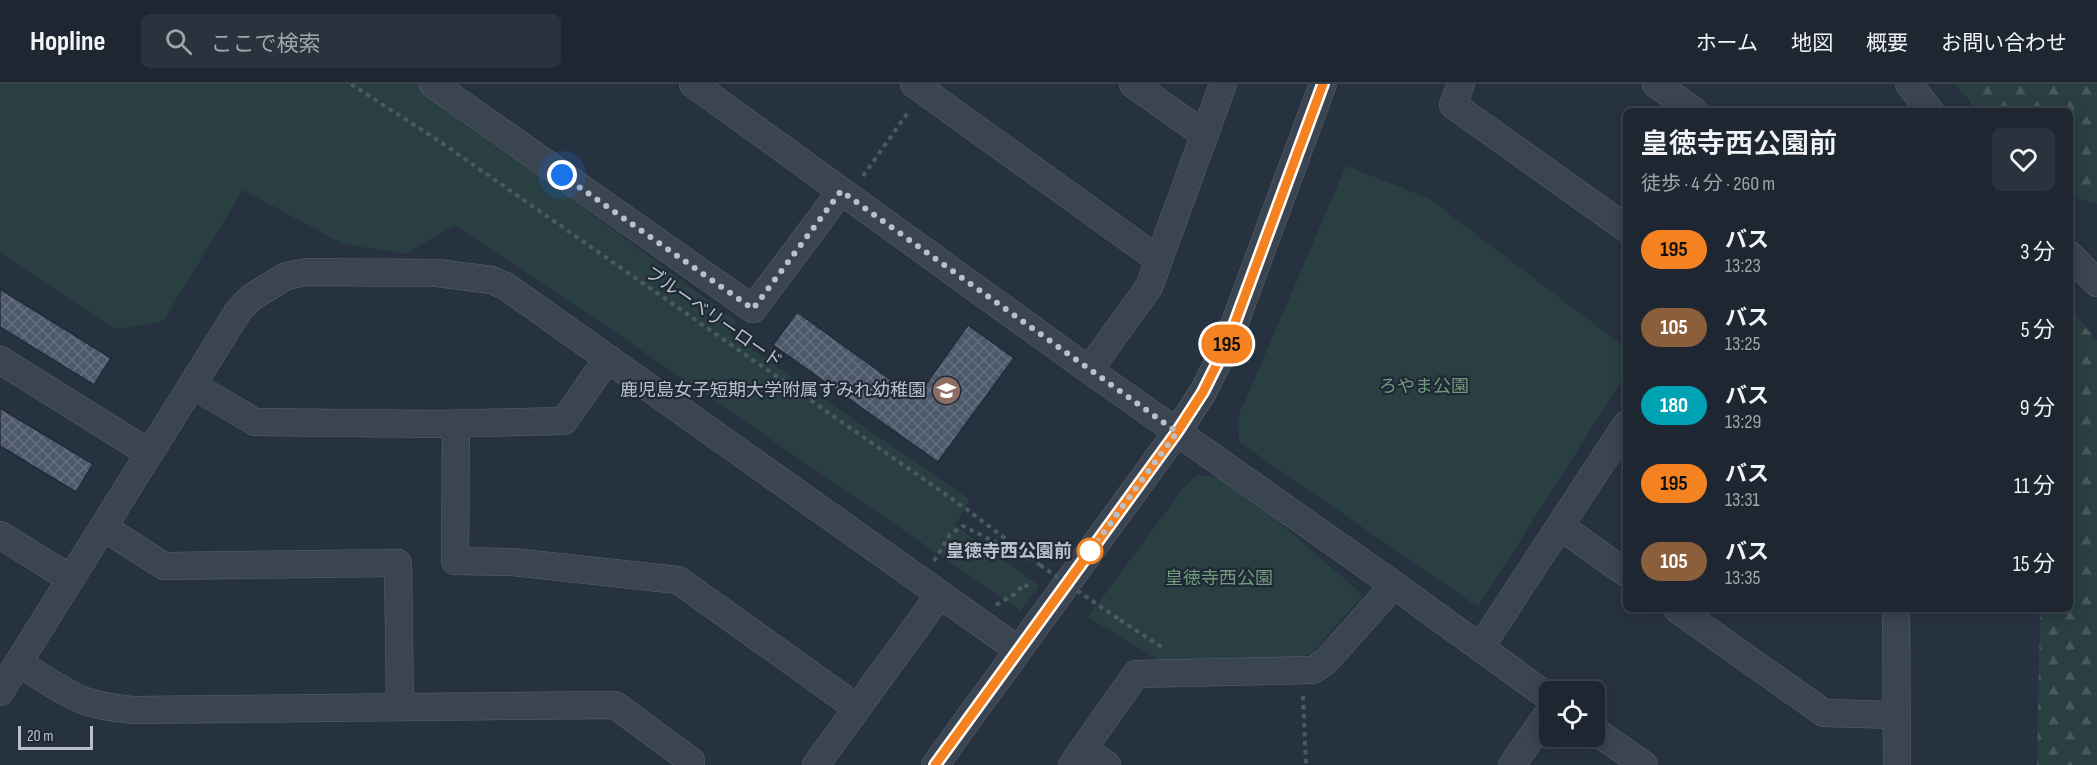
<!DOCTYPE html>
<html lang="ja">
<head>
<meta charset="utf-8">
<style>
	body { margin:0; font-family:"Sofia Sans Condensed","Noto Sans JP",sans-serif; background:#2a323d; color:#f1f3f6; height:100vh; display:flex; flex-direction:column; font-size:22px; white-space:nowrap }
	* { box-sizing:border-box; margin:0 }
	p { font-size:20px; color:#a0a5ab }
	.icon { flex:none; width:33px; height:33px; fill:none; stroke:currentColor; stroke-width:2; stroke-linecap:round; stroke-linejoin:round }
	.map { position:relative; flex:1; overflow:hidden }
	.details { position:absolute; left:1623px; top:24px; width:450px; height:504px; display:flex; flex-direction:column; background:#1d2631; border-radius:9px; box-shadow:0 3px 15px #0003,0 0 0 2px #3b434d }
	.details>* { flex:none }
	.badge { padding:0 12px; border-radius:20px; font-size:21px; line-height:39px }
	.tools { position:absolute; left:1539px; top:597px; display:grid; gap:12px }
	.tools a { display:grid; place-items:center; width:66px; height:66px; border-radius:9px; background:#1d2631; box-shadow:0 3px 15px #0003,0 0 0 2px #3b434d; font-size:30px }
	.scale { position:absolute; left:18px; bottom:15px; width:75px; box-sizing:border-box; padding-left:6px; border:3px solid #b8c0cb; border-top:0; font-size:16px; line-height:21px; white-space:nowrap; color:#b8c0cb; -webkit-text-stroke:4px #202936; paint-order:stroke }
	.you { position:absolute; width:30px; height:30px; margin:-15px; border:4px solid #fff; border-radius:50%; background:#1a73e8; box-shadow:0 0 0 9px #1a73e833 }
	.map>.badge { position:absolute; translate:-50% -50%; box-shadow:0 0 0 3px #fff }
	.round { display:grid; place-items:center; flex:none; width:63px; height:63px; border-radius:9px; background:#2a323d }
	.headline { display:flex; align-items:center; justify-content:space-between; height:102px; padding:0 18px }
	h1 { font-size:28px; font-weight:600; line-height:45px }
	ul { padding:0; list-style:none }
	li { display:flex; align-items:center; gap:18px; height:78px; padding:0 18px }
	li div { flex:1 }
	li b { display:block; font-size:22px }
	li em { font-style:normal }
	li .badge { min-width:66px; font-weight:700; text-align:center }
	header { display:flex; align-items:center; gap:36px; box-sizing:border-box; height:84px; padding:0 30px; background:#1d2631; border-bottom:2px solid #3b434d }
	header strong { font-size:28px }
	nav { display:flex; gap:33px; margin-inline-start:auto; font-size:21px }
	.search { width:420px; height:54px; background:#2a323d; display:flex; align-items:center; gap:15px; box-sizing:border-box; padding:0 21px; border-radius:9px; color:#a0a5ab; font-size:22px }
	.map>svg:first-child { display:block }
</style>
</head>
<body>
<header>
<strong>Hopline</strong>
<div class="search"><svg class="icon" aria-label="search" viewBox="0 0 24 24"><circle cx="10" cy="10" r="6"/><path d="M15 15l6 6"/></svg>ここで検索</div>
<nav><a>ホーム</a><a>地図</a><a>概要</a><a>お問い合わせ</a></nav>
</header>
<div class="map">
<svg width="2097" height="681" viewBox="0 0 2097 681">
	<defs>
		<pattern id="forest-firs" width="22" height="20" patternUnits="userSpaceOnUse" patternTransform="scale(1.5)"><rect width="22" height="20" fill="#293f42"/><path d="M5 1l3.5 6h-7zM16 11l3.5 6h-7z" fill="#46595c"/></pattern>
		<pattern id="building-cross-hatch" width="8" height="8" patternUnits="userSpaceOnUse" patternTransform="scale(1.5)"><rect width="8" height="8" fill="#4d596a"/><path d="M0 0l8 8M0 8l8-8" fill="none" stroke="#656f7e"/></pattern>
	</defs>
	<rect width="100%" height="100%" fill="#273241"/>
	<!-- forest -->
	<g fill="url(#forest-firs)">
		<path d="M 1955,0 L 2097,0 L 2097,120 L 2070,112 L 2070,27 L 1979,27 Z"/>
		<path d="M 2070,224 L 2097,257 L 2097,681 L 2037,681 L 2040,525 L 2070,525 Z"/>
	</g>
	<!-- green -->
	<g fill="#293f42">
		<path d="M 0,0 L 417,0 L 736,237 L 730,250 L 970,416 L 955,441 L 1039,502 L 1021,527 L 616,249 L 455,141 L 406,170 L 343,160 L 243,106 L 163,237 L 116,245 L 0,169 Z"/>
		<path d="M 1346,82 L 1428,114 L 1626,264 L 1626,290 L 1478,523 L 1239,358 L 1238,333 Z"/>
		<path d="M 1197,391 L 1228,394 L 1363,511 L 1314,567 L 1303,574 L 1160,577 L 1088,533 L 1181,407 Z"/>
	</g>
	<!-- building -->
	<g fill="url(#building-cross-hatch)" stroke="#222b38" stroke-width="1.5">
		<path d="M 0,205 L 111,274 L 94,301 L 0,243 Z"/>
		<path d="M 797,228 L 916,314 L 968,241 L 1014,274 L 938,378 L 773,261 Z"/>
		<path d="M 0,324 L 93,380 L 76,408 L 0,362 Z"/>
	</g>
	<g fill="none" stroke-linecap="round" stroke-linejoin="round">
		<defs>
			<g id="minor">
				<path d="M 433,0 L 753,225 L 841,107"/>
				<path d="M 693,0 L 1089,286 L 1394,501 L 1550,614"/>
				<path d="M 914,0 L 1159,176"/>
				<path d="M 1133,0 L 1205,51"/>
				<path d="M 1461,0 L 1453,21 L 1626,144"/>
				<path d="M 1656,0 L 1694,27"/>
				<path d="M 1909,0 L 1930,27"/>
				<path d="M 2070,171 L 2097,199"/>
				<path d="M 0,276 L 149,369"/>
				<path d="M 1089,286 L 1149,203 L 1223,0"/>
				<path d="M 192,301 L 255,338 L 437,340 L 564,337 L 608,274"/>
				<path d="M 456,340 L 455,477 L 513,478 L 678,496 L 857,624"/>
				<path d="M 1560,442 L 1626,489"/>
				<path d="M 103,443 L 164,482 L 398,479 L 400,623"/>
				<path d="M 0,451 L 71,495"/>
				<path d="M 1677,525 L 1824,629 L 1896,631"/>
				<path d="M 1896,525 L 1897,681"/>
				<path d="M 1480,564 L 1626,341"/>
				<path d="M 19,579 C 41,592 63,609 88,618 C 103,623 118,624 133,626 L 615,621 L 691,677 L 691,681"/>
				<path d="M 0,608 L 239,226 L 252,213 L 286,192 L 307,188 L 437,189 L 492,196 L 507,203 L 1017,565"/>
				<path d="M 1594,646 L 1644,681"/>
				<path d="M 1084,665 L 1107,681"/>
				<path d="M 816,681 L 940,510"/>
				<path d="M 935,681 L 1177,348 L 1203,308 L 1227,260 L 1323,0"/>
				<path d="M 1072,681 L 1136,590 L 1313,586 L 1326,577 L 1394,501"/>
				<path d="M 1512,681 L 1550,627"/>
			</g>
		</defs>
		<!-- minor casing -->
		<use href="#minor" stroke="#59626e" stroke-width="28"/>
		<!-- path -->
		<g stroke="#475c5f" stroke-width="4" stroke-dasharray="4.5 4.5" stroke-linecap="butt">
			<path d="M 351,0 L 442,59 L 965,424 L 1040,481"/>
			<path d="M 863,92 L 909,27"/>
			<path d="M 934,477 L 950,450 L 963,442 L 1029,475"/>
			<path d="M 996,521 L 1015,510 L 1024,500 L 1031,505"/>
			<path d="M 1120,536 L 1162,563"/>
			<path d="M 1303,612 L 1306,681"/>
		</g>
		<!-- minor -->
		<use href="#minor" stroke="#3b4451" stroke-width="27"/>
		<!-- path-bridge -->
		<path stroke="#475c5f" stroke-width="4" stroke-dasharray="4.5 4.5" stroke-linecap="butt" d="M 1040,481 L 1120,536"/>
	</g>
	<g fill="none" stroke-linecap="round" stroke-linejoin="round">
		<defs>
			<path id="line" d="M 935,681 L 1177,348 L 1203,308 L 1227,260 L 1323,0"/>
		</defs>
		<!-- line casing -->
		<use href="#line" stroke="#fff" stroke-width="14"/>
		<!-- line -->
		<use href="#line" stroke="#f58220" stroke-width="9"/>
		<!-- walk -->
		<path stroke="#b8c0cb" stroke-width="6" stroke-dasharray="0 10.8" d="M 562,91 L 753,225 L 841,107 L 848,112 L 1177,348 L 1085,474 L 1090,467"/>
	</g>
	<!-- icons -->
	<defs>
		<symbol id="school-disc" viewBox="-11 -11 22 22"><circle r="9.5" fill="#8d6e63" stroke="#202936"/><path d="M0-5L7-2L0 1L-7-2ZM-4 1L0 2.5L4 1V4Q0 6-4 4Z" fill="#fff"/></symbol>
	</defs>
	<g fill-rule="evenodd">
		<use href="#school-disc" x="930" y="290" width="33" height="33"/>
	</g>
	<!-- markers -->
	<circle fill="#fff" stroke="#f58220" stroke-width="3" cx="1090" cy="467" r="12"/>
	<g text-anchor="middle" stroke-width="4.5" stroke-linejoin="round" paint-order="stroke">
		<!-- street labels -->
		<g font-size="18" fill="#b8c0cb" stroke="#202936">
			<text transform="translate(714 233) rotate(35)" y="6">ブルーベリーロード</text>
		</g>
		<!-- park labels -->
		<g font-size="18" fill="#709b7a" stroke="#202936">
			<text x="1424" y="308">ろやま公園</text>
			<text x="1219" y="500">皇徳寺西公園</text>
		</g>
		<!-- poi labels -->
		<g font-size="18" fill="#b8c0cb" stroke="#202936" text-anchor="end">
			<text x="926" y="312">鹿児島女子短期大学附属すみれ幼稚園</text>
		</g>
		<!-- stop labels -->
		<g font-size="18" font-weight="bold" fill="#b8c0cb" stroke="#202936" text-anchor="end">
			<text x="1072" y="473">皇徳寺西公園前</text>
		</g>
	</g>
</svg>
<div class="tools">
<a><svg class="icon" aria-label="locate" viewBox="0 0 24 24"><circle cx="12" cy="12" r="6"/><path d="M12 2v4M12 18v4M2 12h4M18 12h4"/></svg></a>
</div>
<div class="scale">20 m</div>
<div class="you" style="left:562px;top:91px"></div>
<b class="badge" style="left:1227px;top:260px;background:#f58220;color:#111">195</b>
<section class="details">
<div class="headline"><div><h1>皇徳寺西公園前</h1><p>徒歩 · 4 分 · 260 m</p></div><a class="round"><svg class="icon" aria-label="heart" viewBox="0 0 24 24"><path d="M12 20l-8-8c-3-5 5-10 8-4 3-6 11-1 8 4z"/></svg></a></div>
<ul>
<li><span class="badge" style="background:#f58220;color:#111">195</span><div><b>バス</b><p>13:23</p></div><em>3 分</em></li>
<li><span class="badge" style="background:#8b5e3c;color:#fff">105</span><div><b>バス</b><p>13:25</p></div><em>5 分</em></li>
<li><span class="badge" style="background:#00a3b4;color:#fff">180</span><div><b>バス</b><p>13:29</p></div><em>9 分</em></li>
<li><span class="badge" style="background:#f58220;color:#111">195</span><div><b>バス</b><p>13:31</p></div><em>11 分</em></li>
<li><span class="badge" style="background:#8b5e3c;color:#fff">105</span><div><b>バス</b><p>13:35</p></div><em>15 分</em></li>
</ul>
</section>
</div>
</body>
</html>
